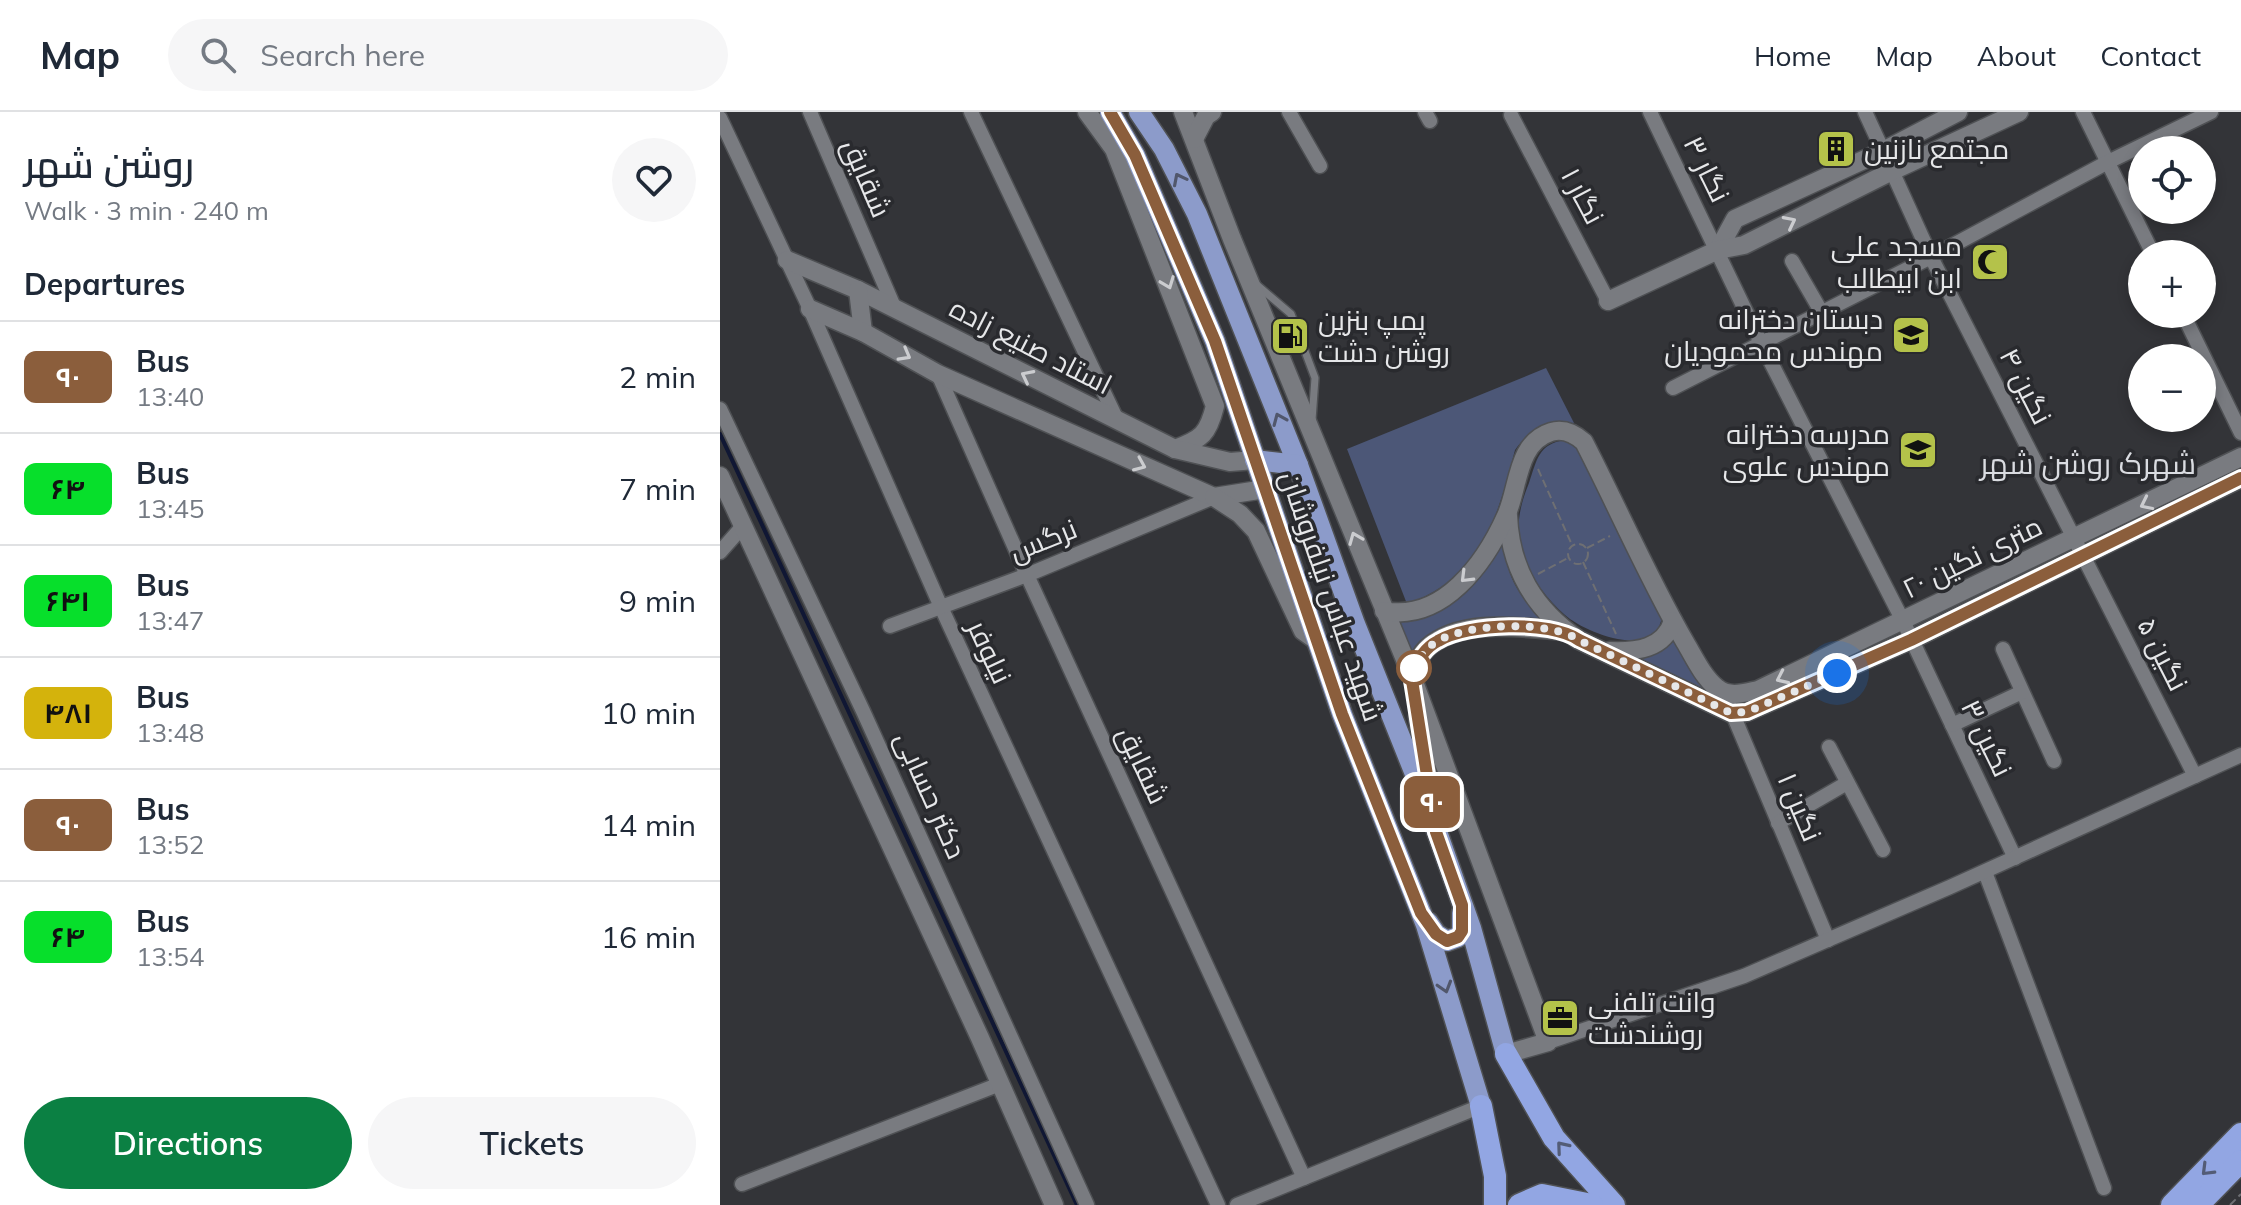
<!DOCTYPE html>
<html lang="en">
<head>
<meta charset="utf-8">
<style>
	body { margin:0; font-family:Mulish,Cairo,sans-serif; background:#f6f6f7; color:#1f2937; height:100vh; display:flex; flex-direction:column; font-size:30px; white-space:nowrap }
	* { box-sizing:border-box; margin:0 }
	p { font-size:26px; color:#747a83 }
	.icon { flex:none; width:44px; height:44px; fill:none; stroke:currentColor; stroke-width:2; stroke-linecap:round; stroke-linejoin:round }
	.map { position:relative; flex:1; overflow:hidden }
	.details { display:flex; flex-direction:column; background:#fff; width:720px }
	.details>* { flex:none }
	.badge { padding:0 16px; border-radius:12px; font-size:28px; line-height:52px }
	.tools { position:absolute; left:1408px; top:24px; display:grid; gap:16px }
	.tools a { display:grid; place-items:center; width:88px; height:88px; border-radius:50%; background:#fff; box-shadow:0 4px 12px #0003; font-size:40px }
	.you { position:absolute; width:40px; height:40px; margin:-20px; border:6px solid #fff; border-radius:50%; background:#1a73e8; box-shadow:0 0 0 12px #1a73e833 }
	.map>.badge { position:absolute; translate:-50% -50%; box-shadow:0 0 0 4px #fff }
	h2 { padding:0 24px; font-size:30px; line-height:72px }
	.round { display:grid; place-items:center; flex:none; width:84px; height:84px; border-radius:42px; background:#f6f6f7 }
	.headline { display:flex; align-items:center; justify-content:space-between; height:136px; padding:0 24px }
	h1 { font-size:38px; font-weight:600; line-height:60px }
	.cta { display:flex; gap:16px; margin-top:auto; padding:16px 24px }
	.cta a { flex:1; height:92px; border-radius:48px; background:#0b8043; color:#fff; font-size:32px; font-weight:600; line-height:92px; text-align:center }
	.cta a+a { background:#f6f6f7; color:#1f2937 }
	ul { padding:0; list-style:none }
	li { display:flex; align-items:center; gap:24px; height:112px; padding:0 24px; border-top:2px solid #e0e1e3 }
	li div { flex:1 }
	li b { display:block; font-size:30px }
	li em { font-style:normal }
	li .badge { min-width:88px; font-weight:700; text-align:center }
	header { display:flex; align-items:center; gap:48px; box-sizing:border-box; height:112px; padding:0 40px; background:#fff; border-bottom:2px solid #e0e1e3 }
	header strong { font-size:38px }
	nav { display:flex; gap:44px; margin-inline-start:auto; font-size:28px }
	.search { width:560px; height:72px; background:#f6f6f7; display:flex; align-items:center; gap:20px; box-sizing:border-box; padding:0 28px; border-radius:44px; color:#747a83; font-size:30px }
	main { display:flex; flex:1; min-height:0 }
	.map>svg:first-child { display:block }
</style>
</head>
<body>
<header>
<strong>Map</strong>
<div class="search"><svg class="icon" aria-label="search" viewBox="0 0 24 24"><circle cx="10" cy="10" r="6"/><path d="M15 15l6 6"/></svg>Search here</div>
<nav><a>Home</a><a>Map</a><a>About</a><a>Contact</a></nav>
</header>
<main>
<section class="details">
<div class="headline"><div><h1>روشن شهر</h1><p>Walk · 3 min · 240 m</p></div><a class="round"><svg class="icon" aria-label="heart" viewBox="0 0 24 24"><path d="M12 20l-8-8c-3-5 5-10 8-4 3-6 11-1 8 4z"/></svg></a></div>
<h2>Departures</h2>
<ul>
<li><span class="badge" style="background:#8b5e3c;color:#fff">۹۰</span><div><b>Bus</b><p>13:40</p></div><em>2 min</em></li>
<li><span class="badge" style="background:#07df2b;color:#111">۶۴</span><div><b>Bus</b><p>13:45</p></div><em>7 min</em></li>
<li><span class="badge" style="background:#07df2b;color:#111">۶۴۱</span><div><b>Bus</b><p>13:47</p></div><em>9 min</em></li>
<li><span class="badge" style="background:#d4b30c;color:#111">۴۸۱</span><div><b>Bus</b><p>13:48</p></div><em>10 min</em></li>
<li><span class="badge" style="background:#8b5e3c;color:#fff">۹۰</span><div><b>Bus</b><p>13:52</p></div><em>14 min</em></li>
<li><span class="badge" style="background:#07df2b;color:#111">۶۴</span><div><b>Bus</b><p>13:54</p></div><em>16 min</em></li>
</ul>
<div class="cta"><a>Directions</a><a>Tickets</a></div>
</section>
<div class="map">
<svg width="1521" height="1093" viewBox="0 0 1521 1093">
	<rect width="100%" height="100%" fill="#333438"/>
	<!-- green -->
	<g fill="#4c5777">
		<path d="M 826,256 L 854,311 C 830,308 809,318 795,338 C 777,407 762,465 687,492 L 627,337 Z"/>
		<path d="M 845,328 L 854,330 L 942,503 C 938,550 865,521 845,503 C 822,483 803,455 799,425 C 797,406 802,388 809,371 C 817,348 818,332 845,328 Z"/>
		<path d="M 782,427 C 788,467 797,483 827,510 L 799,507 L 690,547 L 673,508 C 725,508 761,470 782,427 Z"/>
		<path d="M 955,523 L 985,581 L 912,544 Z"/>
	</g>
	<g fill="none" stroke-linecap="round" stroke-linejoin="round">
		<!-- stream -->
		<path stroke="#101734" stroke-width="4" d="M 0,322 L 357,1093"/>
		<defs>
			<path id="service" d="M 537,173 L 571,202 L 595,266 L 592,308"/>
			<g id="minor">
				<path d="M 90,0 L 175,197"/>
				<path d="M 251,0 L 397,308"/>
				<path d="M 569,0 L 600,54"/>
				<path d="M 705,0 L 710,9"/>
				<path d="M 930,0 L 1041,231 L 1183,509 L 1295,746"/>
				<path d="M 1145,0 L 1163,39"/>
				<path d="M 1363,0 L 1433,142"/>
				<path d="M 791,3 L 888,189"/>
				<path d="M 0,6 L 90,197 L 221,495 L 498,1093"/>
				<path d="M 1172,59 L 1211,145 L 1475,664"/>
				<path d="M 1072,149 L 1102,201"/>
				<path d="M 1463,202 L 1521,321"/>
				<path d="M 218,262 L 307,463 L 584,1066"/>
				<path d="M 953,276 L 1211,145 L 1388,50 L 1491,0"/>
				<path d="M 0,297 L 143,599 L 367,1093"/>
				<path d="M 0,440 L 23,414"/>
				<path d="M 170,514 L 307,463 L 494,385"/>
				<path d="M 1283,537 L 1334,649"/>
				<path d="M 1009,593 L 1108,828"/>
				<path d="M 1232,613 L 1302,580"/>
				<path d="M 1109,635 L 1163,738"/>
				<path d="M 1058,711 L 1127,671"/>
				<path d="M 1265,760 L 1384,1076"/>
				<path d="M 828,930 L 1024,864 L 1230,775 L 1521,643"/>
				<path d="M 22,1072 L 280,972"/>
				<path d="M 517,1093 L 761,994"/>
			</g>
			<g id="tertiary">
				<path d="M 367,0 L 394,37 L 495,294 C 488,322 482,327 455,337"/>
				<path d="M 463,0 L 512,127 L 691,562 L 828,930 L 786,942"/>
				<path d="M 474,27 L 486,4 L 492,0"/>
				<path d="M 998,138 L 1015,107 L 1163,39 L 1238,0"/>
				<path d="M 67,148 L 138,178 L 455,337 L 510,350 L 535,348"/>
				<path d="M 138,178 L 143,220"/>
				<path d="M 888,189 L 998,138 L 1024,133 L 1172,59 L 1299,0"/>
				<path d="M 90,197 L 143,220 L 218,262 L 494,385 L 545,377"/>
				<path d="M 0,364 L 260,926 L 334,1093"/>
				<path d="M 494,385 L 520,402 L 536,419 L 583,519 L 597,529"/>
				<path d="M 788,403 C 790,457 814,497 859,528 L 1011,601 L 1027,600 L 1191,528 L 1521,366"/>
				<path d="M 664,499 C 723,510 765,451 786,404 C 799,376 796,331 831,320 C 844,316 855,322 864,330 C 898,396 928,466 965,530 C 974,545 983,565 997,576 C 1009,586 1024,581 1038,578 L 1521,345"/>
				<path d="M 890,539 C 916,540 944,537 953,509"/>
				<path d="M 691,562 C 695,553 700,543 707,536 C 742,505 804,516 846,519"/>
				<path d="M 698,605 L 712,690"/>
			</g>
			<g id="primary">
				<path d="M 390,0 L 415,43 L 495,229 L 622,602 L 706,813 L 761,994"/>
				<path d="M 419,0 L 444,37 L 477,102 L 578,353 L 635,512 L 709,697 L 751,816 L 786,942"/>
				<path d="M 535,348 L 578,353"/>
				<path d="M 708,810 L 716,822 L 727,829 L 738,825 L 742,819 L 742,801"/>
			</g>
			<g id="trunk">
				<path d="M 786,942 L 834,1026 L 894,1093"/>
				<path d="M 761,994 L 775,1064 L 775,1093"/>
				<path d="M 799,1093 L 822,1083 L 872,1093"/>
				<path d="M 1452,1093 L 1521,1022"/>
				<path d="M 1478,1093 L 1521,1049"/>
			</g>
		</defs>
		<!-- service casing -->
		<use href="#service" stroke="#4f5154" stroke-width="10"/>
		<!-- minor casing -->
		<use href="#minor" stroke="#4f5154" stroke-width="17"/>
		<!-- tertiary casing -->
		<use href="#tertiary" stroke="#4f5154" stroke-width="21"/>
		<!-- primary casing -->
		<use href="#primary" stroke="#4f5154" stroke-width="23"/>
		<!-- trunk casing -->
		<use href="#trunk" stroke="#4f5154" stroke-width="25"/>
		<!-- path -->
		<g stroke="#6e6f73" stroke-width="2" stroke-dasharray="8 4" stroke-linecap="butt">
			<path d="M 818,357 L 852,433"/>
			<circle cx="858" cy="442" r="10"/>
			<path d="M 867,436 L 890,424"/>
			<path d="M 863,450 L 896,522"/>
			<path d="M 818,462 L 848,446"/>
			<path d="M 1510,1093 L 1521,1082"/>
		</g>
		<!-- service -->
		<use href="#service" stroke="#797b80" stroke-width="7"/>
		<!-- minor -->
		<use href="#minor" stroke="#797b80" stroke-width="14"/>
		<!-- tertiary -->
		<use href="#tertiary" stroke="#797b80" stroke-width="18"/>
		<!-- primary -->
		<use href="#primary" stroke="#8c9bca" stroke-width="20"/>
		<!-- trunk -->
		<use href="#trunk" stroke="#92a6e3" stroke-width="22"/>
	</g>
	<!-- one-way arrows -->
	<defs><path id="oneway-chevron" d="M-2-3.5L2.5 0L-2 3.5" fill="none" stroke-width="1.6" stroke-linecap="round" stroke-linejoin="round" transform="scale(2)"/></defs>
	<g stroke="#51576c">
		<use href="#oneway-chevron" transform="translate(459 67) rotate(-117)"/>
		<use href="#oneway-chevron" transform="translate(559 307) rotate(-113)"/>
		<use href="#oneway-chevron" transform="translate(725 875) rotate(73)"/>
	</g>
	<g stroke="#cbcccf">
		<use href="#oneway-chevron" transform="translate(1070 110) rotate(-27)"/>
		<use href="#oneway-chevron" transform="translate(448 171) rotate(69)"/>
		<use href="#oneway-chevron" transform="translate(185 243) rotate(29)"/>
		<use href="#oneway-chevron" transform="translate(307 264) rotate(-153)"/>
		<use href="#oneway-chevron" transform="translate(420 353) rotate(23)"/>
		<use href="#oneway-chevron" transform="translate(1426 392) rotate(154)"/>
		<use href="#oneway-chevron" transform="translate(635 426) rotate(-112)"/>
		<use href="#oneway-chevron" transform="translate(746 465) rotate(135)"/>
		<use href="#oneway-chevron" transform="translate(1062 566) rotate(155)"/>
	</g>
	<g stroke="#535c76">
		<use href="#oneway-chevron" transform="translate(842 1035) rotate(-130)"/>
		<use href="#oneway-chevron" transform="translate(1487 1058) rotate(135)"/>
	</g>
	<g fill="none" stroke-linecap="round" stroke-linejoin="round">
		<defs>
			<path id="line" d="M 390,0 L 415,43 L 495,229 L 622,602 L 701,801 L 716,822 L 727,829 L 738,825 L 742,819 L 742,793 L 716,720 L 691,562 C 698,549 704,536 718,529 C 748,511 830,508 859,528 L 1011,601 L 1027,600 L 1191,528 L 1521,366"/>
		</defs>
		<!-- line casing -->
		<use href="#line" stroke="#fff" stroke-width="18"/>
		<!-- line -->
		<use href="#line" stroke="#8b5e3c" stroke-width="12"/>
		<!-- walk -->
		<path stroke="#e6e7e9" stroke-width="8" stroke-dasharray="0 14.4" d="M 694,556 L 691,562 C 698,549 704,536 718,529 C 748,511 830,508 859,528 L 1011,601 L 1027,600 L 1117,561"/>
	</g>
	<!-- icons -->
	<defs>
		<symbol id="building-square" viewBox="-11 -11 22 22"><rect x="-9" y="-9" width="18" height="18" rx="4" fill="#b4c24a" stroke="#292a2e"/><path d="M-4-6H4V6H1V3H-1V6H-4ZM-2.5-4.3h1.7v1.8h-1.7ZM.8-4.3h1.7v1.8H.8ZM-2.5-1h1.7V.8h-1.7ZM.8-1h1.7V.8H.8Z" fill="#111"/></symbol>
		<symbol id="mosque-square" viewBox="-11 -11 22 22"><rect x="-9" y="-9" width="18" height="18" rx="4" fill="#b4c24a" stroke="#292a2e"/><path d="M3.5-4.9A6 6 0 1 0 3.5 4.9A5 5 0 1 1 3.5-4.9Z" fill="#111"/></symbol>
		<symbol id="school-square" viewBox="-11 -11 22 22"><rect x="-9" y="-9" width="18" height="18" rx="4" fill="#b4c24a" stroke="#292a2e"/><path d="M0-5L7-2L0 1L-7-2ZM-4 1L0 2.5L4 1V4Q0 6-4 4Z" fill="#111"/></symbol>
		<symbol id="fuel-square" viewBox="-11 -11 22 22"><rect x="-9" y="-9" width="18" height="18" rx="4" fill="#b4c24a" stroke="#292a2e"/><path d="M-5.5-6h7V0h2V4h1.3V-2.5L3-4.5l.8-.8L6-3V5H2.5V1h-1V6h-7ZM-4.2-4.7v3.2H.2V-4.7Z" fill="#111"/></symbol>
		<symbol id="office-square" viewBox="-11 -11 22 22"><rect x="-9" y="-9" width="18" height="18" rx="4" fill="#b4c24a" stroke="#292a2e"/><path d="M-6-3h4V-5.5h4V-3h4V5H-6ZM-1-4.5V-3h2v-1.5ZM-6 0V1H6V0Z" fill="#111"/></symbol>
	</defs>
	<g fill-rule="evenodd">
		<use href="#building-square" x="1094" y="15" width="44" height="44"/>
		<use href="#mosque-square" x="1248" y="128" width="44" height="44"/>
		<use href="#school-square" x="1169" y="201" width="44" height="44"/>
		<use href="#fuel-square" x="548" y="202" width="44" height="44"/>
		<use href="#school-square" x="1176" y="316" width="44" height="44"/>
		<use href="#office-square" x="818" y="884" width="44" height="44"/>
	</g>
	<!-- markers -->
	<circle fill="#fff" stroke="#8b5e3c" stroke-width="4" cx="694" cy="556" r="16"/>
	<g text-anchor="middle" stroke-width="7" stroke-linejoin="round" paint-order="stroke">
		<!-- poi labels -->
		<g font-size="28" fill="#e6e7e9" stroke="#292a2e" text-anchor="start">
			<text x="1144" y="47">مجتمع نازنین</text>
			<text x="1242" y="144" text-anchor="end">مسجد علی<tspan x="1242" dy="32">ابن ابیطالب</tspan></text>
			<text x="1163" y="217" text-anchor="end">دبستان دخترانه<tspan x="1163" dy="32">مهندس محمودیان</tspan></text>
			<text x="598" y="218">پمپ بنزین<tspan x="598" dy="32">روشن دشت</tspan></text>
			<text x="1170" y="332" text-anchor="end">مدرسه دخترانه<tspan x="1170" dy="32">مهندس علوی</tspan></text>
			<text x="868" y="900">وانت تلفنی<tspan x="868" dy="32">روشندشت</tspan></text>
		</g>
		<!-- street labels -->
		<g font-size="28" fill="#e6e7e9" stroke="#292a2e">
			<text transform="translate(987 57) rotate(64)" y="10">نگار ۳</text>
			<text transform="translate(147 66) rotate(67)" y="10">شقایق</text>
			<text transform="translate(863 84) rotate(62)" y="10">نگار ۱</text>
			<text transform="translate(311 234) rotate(27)" y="10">استاد صنیع زاده</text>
			<text transform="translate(1306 274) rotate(63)" y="10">نگین ۴</text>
			<text transform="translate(323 428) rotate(-22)" y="10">نرگس</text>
			<text transform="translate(1252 445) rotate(-26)" y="10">۲۰ متری نگین</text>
			<text transform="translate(612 484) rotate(71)" y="10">شهید عباس نیلفروشان</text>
			<text transform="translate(270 540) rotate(65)" y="10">نیلوفر</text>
			<text transform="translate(1443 542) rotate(63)" y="10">نگین ۵</text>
			<text transform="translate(1267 626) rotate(64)" y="10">نگین ۳</text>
			<text transform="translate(423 653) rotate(65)" y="10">شقایق</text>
			<text transform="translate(211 683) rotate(66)" y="10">دکتر حسابی</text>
			<text transform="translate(1080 695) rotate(67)" y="10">نگین ۱</text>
		</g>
		<!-- neighbourhood labels -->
		<g font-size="30" fill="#dadce1" stroke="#292a2e">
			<text x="1368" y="362">شهرک روشن شهر</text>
		</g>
	</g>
</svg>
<div class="tools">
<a><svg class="icon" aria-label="locate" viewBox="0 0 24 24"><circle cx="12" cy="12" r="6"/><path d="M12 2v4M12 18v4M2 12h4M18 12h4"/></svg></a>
<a>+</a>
<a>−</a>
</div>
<div class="you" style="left:1117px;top:561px"></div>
<b class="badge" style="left:712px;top:690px;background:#8b5e3c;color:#fff">۹۰</b>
</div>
</main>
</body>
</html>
